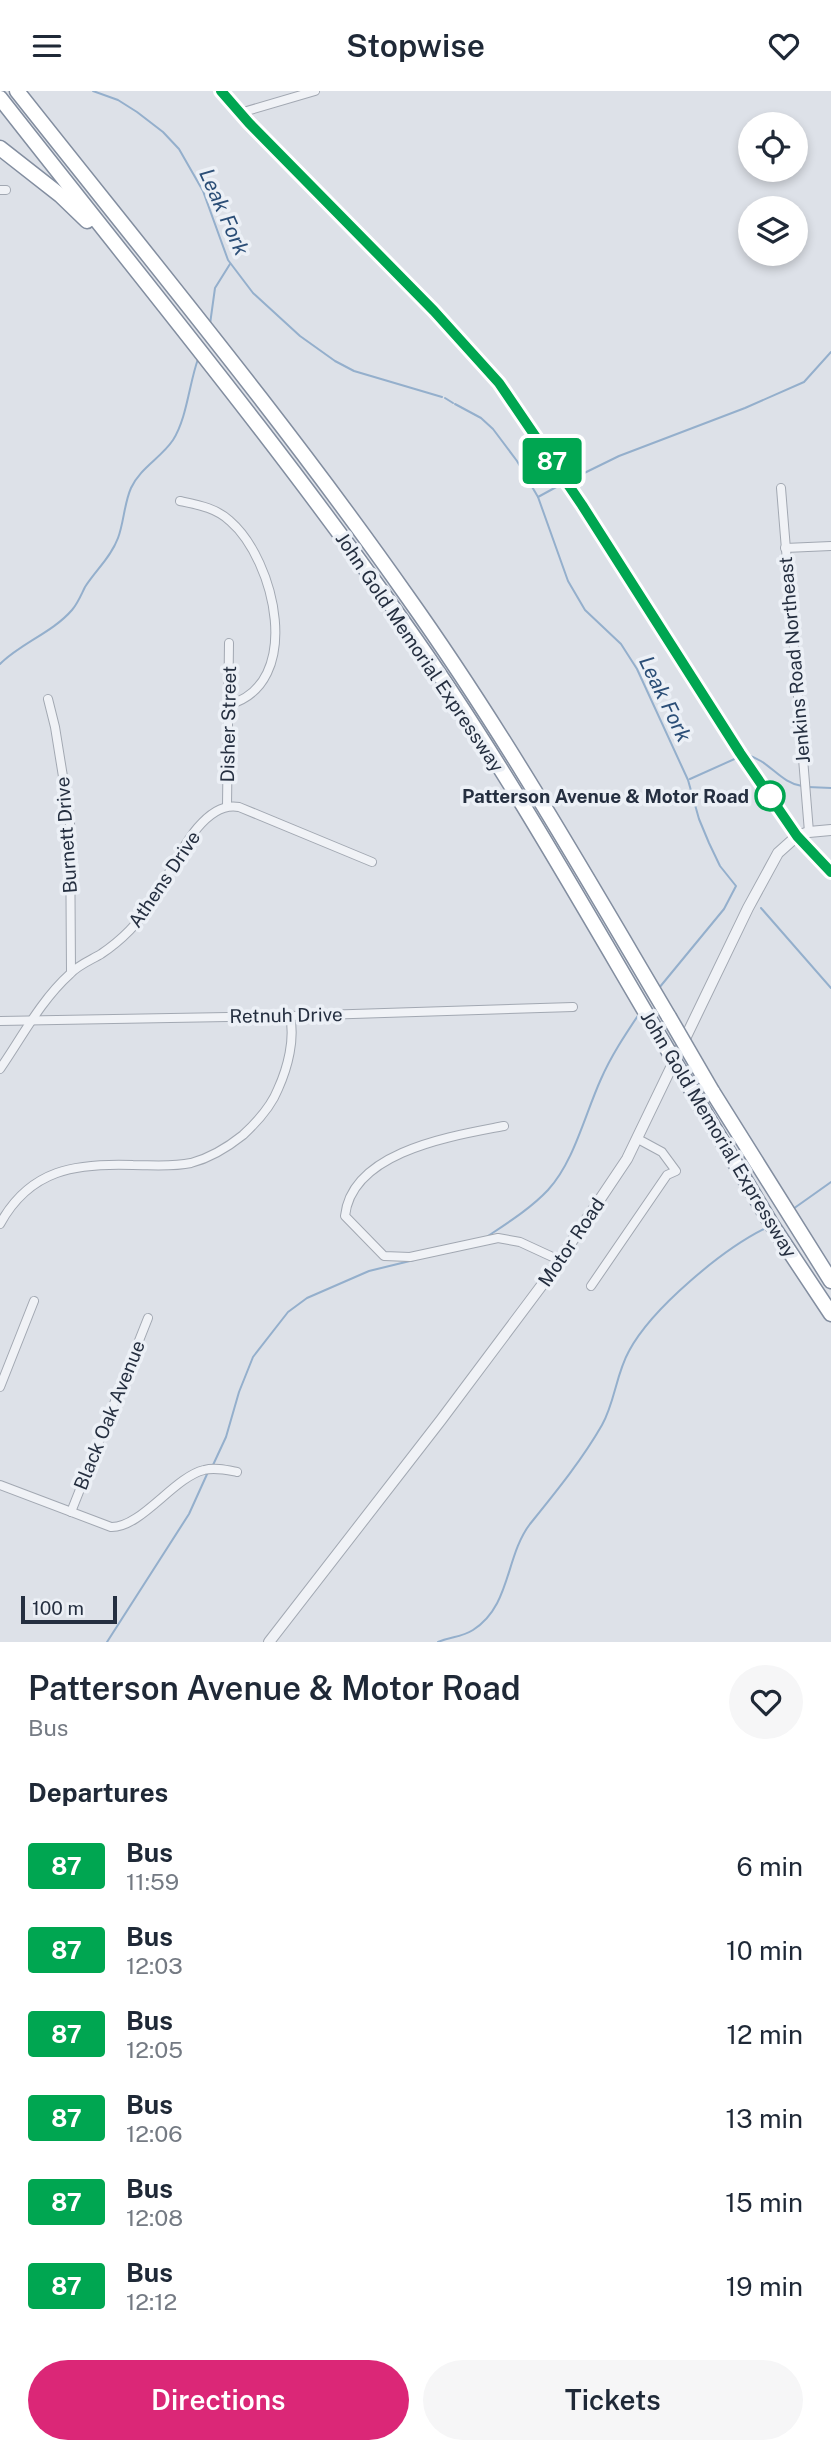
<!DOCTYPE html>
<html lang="en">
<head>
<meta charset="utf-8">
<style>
	body { margin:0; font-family:"Public Sans",sans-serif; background:#f6f6f7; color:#1f2937; height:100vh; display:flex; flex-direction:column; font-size:26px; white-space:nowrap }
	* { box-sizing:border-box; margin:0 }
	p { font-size:23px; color:#747a83 }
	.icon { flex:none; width:38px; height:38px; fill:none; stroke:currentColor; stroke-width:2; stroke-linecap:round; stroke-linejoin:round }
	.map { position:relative; height:1551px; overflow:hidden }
	.panel { display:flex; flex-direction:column; background:#fff; flex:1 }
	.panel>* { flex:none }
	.badge { padding:0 14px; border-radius:5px; font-size:24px; line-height:46px }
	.buttons { position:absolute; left:738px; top:21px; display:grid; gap:14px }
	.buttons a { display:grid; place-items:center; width:70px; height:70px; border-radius:50%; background:#fff; box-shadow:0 4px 10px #0003; font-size:35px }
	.scale { position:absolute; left:21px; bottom:18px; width:96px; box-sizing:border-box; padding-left:7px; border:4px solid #252f40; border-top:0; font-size:19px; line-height:24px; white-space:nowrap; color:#252f40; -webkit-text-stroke:5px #ecf0f6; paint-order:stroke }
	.map>.badge { position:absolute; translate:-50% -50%; box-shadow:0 0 0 4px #fff }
	h2 { padding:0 28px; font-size:26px; line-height:63px }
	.round { display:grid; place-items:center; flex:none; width:74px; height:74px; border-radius:37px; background:#f6f6f7 }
	.head { display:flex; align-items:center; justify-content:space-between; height:119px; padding:0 28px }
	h1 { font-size:33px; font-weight:600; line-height:52px }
	.primary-button { display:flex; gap:14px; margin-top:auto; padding:14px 28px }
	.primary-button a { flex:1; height:80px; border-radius:42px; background:#db2777; color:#fff; font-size:28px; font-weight:600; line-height:80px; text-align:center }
	.primary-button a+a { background:#f6f6f7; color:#1f2937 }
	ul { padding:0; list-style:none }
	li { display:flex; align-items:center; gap:21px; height:84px; padding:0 28px }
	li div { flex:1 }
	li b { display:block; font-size:26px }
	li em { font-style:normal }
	li .badge { min-width:77px; font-weight:700; text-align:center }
	header { display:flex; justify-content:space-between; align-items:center; height:91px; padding:0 28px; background:#fff; font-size:32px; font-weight:600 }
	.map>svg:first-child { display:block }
</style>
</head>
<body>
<header><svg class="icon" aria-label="menu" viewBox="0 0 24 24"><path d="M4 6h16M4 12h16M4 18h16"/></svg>Stopwise<svg class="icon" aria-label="heart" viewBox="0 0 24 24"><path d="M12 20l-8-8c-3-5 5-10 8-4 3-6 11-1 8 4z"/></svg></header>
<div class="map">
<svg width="831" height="1551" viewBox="0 0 831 1551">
	<rect width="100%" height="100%" fill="#dde1e8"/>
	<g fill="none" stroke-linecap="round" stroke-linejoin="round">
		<!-- stream -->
		<g stroke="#94afcc" stroke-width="2">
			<path d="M 93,0 L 118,9 L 137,21 L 163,41 L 179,58 L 203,100 L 228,169 L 253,202 L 300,245 L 335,270 L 354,280 L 442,306"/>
			<path d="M 210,233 L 215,197 L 230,173"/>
			<path d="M 445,307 L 453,312"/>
			<path d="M 455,313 L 481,327 L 493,338 L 517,370 L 538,406 L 568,490 L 585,519 L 621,553 L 637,578 L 688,689 L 699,728 L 709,752 L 720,775 L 736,795 L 724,818 L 659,897"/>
			<path d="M 568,390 L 619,365 L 745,317 L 804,291 L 831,261"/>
			<path d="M 538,406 L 560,394"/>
			<path d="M 0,573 C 21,552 52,542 72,519 C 78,512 81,504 85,496 C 96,479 111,466 118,447 C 124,431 124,413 131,397 C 140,377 161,367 173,349 C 187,327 189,293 198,268"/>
			<path d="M 747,664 C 769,669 780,692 802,695"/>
			<path d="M 690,688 L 739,666"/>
			<path d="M 808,696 L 831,697"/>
			<path d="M 761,817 L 831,897"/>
			<path d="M 793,1118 L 831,1091"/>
			<path d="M 488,1145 C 509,1131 531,1117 548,1099 C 574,1071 585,1023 601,988 C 611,965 625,944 639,923"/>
			<path d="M 213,1374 L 226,1346 L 239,1301 L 253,1266 L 288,1221 L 307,1207 L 369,1180 L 414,1169"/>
			<path d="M 107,1551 L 189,1423 L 208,1381"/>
			<path d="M 438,1551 C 450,1546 462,1546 473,1539 C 511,1515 505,1466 530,1433 C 555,1402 582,1369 602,1334 C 615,1311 616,1283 629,1260 C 652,1217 723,1158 766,1137"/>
		</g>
		<defs>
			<g id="minor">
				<path d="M 240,22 L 315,0"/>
				<path d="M 0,99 L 6,99"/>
				<path d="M 781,397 L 809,741"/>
				<path d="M 180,410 C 199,414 216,417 230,430 C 275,469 305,593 228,614"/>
				<path d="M 785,457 L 831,455"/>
				<path d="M 48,608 L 55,636 L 70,729 L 71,881"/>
				<path d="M 227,715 L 229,552"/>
				<path d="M 0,930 L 290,925 L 573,916"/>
				<path d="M 0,978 C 22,946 41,909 70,883 C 78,874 91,869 101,863 C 122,849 140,830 153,810 C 171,783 199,708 239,716 L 372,771"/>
				<path d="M 504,1035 C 453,1045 352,1060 345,1125 L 384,1165 L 410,1166 L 498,1147 L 520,1151 L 559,1169"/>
				<path d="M 0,1133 C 30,1078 76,1072 133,1074 C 152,1074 172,1076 191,1072 C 210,1067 228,1056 243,1044 C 257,1031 271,1016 278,998 C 288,976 295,948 290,925"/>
				<path d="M 591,1195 L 667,1084 L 676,1080 L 662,1061 L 638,1048"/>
				<path d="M 0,1296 L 34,1210"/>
				<path d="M 0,1394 L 111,1436 C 141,1437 174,1386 204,1379 C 215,1376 227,1379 237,1381"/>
				<path d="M 71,1421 L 148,1227"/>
			</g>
			<path id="tertiary" d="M 269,1551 L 441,1329 L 548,1186 L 627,1068 L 748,817 L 778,762 L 797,745 L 809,741 L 831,739"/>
			<g id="motorway">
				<path d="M 17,0 C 149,167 285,331 407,505 C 503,640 585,784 669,926"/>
				<path d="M 0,7 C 136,181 277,351 404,532 C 495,660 573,798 653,934"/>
				<path d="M 0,57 L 60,104 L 87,130"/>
				<path d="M 712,1000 L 831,1190"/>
				<path d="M 701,1015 L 772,1134 L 831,1223"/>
			</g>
		</defs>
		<!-- minor casing -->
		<use href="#minor" stroke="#a2a8b2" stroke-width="10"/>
		<!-- tertiary casing -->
		<use href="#tertiary" stroke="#a2a8b2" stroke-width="12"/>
		<!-- motorway casing -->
		<use href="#motorway" stroke="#838ea0" stroke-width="17"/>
		<!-- minor -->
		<use href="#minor" stroke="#f0f2f6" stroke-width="8"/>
		<!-- tertiary -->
		<use href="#tertiary" stroke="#f0f2f6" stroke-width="10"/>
		<!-- secondary -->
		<path stroke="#fff" stroke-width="10" d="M 221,0 L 249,32 L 434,220 L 499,292 L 603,447 L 740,662 L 797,745 L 831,782"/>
		<!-- motorway -->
		<use href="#motorway" stroke="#fff" stroke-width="14"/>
		<defs>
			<g id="motorway-bridge">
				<path d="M 669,926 L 712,1000"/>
				<path d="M 653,934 L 701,1015"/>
			</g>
		</defs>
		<!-- motorway-bridge casing -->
		<use href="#motorway-bridge" stroke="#838ea0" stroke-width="17" stroke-linecap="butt"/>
		<!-- motorway-bridge -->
		<use href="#motorway-bridge" stroke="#fff" stroke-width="14"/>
	</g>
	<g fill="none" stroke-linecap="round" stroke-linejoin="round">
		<defs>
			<path id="line" d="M 221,0 L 249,32 L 434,220 L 499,292 L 582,414 L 740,662 L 797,745 L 831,781"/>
		</defs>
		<!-- line casing -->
		<use href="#line" stroke="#fff" stroke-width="16"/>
		<!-- line -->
		<use href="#line" stroke="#00a651" stroke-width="10"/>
	</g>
	<!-- markers -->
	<circle fill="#fff" stroke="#00a651" stroke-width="3.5" cx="770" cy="705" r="14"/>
	<g text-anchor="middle" stroke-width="7" stroke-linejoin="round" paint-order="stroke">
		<!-- street labels -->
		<g font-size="19" fill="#252f40" stroke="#ecf0f6">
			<text transform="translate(420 561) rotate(56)" y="7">John Gold Memorial Expressway</text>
			<text transform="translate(794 569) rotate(-95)" y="7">Jenkins Road Northeast</text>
			<text transform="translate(228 633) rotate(-89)" y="7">Disher Street</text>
			<text transform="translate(66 744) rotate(-94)" y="7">Burnett Drive</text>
			<text transform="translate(164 788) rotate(-56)" y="7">Athens Drive</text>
			<text transform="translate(286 924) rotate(-1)" y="7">Retnuh Drive</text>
			<text transform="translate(719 1043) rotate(59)" y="7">John Gold Memorial Expressway</text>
			<text transform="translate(571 1151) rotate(-56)" y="7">Motor Road</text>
			<text transform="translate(109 1324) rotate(-68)" y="7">Black Oak Avenue</text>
		</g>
		<!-- stop labels -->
		<g font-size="19" font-weight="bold" fill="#252f40" stroke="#ecf0f6" text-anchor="end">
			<text x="749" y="712">Patterson Avenue &amp; Motor Road</text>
		</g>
		<!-- water labels -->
		<g font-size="21" font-style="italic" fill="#2b4e77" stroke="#ecf0f6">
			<text transform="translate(224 121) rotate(66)" y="7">Leak Fork</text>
			<text transform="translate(665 608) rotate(64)" y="7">Leak Fork</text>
		</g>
	</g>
</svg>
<div class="buttons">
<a><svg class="icon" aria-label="locate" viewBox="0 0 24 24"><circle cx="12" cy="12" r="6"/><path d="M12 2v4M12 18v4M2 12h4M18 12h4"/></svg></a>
<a><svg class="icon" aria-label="layers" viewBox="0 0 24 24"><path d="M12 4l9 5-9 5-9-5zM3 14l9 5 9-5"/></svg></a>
</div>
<div class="scale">100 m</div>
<b class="badge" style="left:552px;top:370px;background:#00a651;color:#fff">87</b>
</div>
<section class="panel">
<div class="head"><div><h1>Patterson Avenue &amp; Motor Road</h1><p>Bus</p></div><a class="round"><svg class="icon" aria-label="heart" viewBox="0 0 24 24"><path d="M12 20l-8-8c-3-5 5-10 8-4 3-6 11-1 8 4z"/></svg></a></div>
<h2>Departures</h2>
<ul>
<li><span class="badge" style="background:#00a651;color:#fff">87</span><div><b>Bus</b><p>11:59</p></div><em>6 min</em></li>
<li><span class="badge" style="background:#00a651;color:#fff">87</span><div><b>Bus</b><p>12:03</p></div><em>10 min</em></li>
<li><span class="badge" style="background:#00a651;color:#fff">87</span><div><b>Bus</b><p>12:05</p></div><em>12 min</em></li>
<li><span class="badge" style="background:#00a651;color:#fff">87</span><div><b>Bus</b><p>12:06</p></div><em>13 min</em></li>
<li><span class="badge" style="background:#00a651;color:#fff">87</span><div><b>Bus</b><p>12:08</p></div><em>15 min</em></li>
<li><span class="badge" style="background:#00a651;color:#fff">87</span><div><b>Bus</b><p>12:12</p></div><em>19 min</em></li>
</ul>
<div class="primary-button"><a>Directions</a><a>Tickets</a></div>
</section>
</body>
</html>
